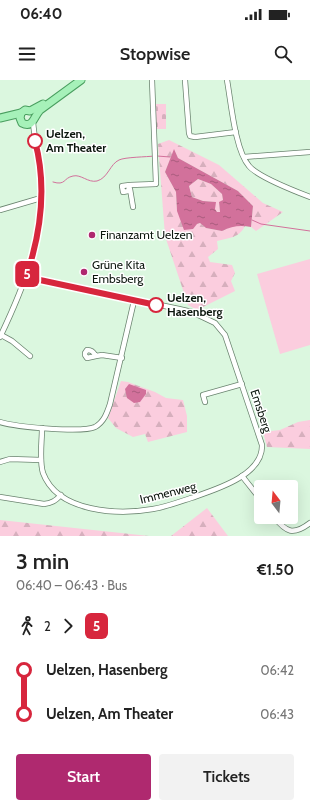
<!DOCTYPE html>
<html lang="en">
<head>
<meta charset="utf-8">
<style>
	body { margin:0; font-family:Cabin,sans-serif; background:#f2f2f2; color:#222; height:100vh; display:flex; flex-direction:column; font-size:15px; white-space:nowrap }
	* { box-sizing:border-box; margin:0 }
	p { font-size:13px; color:#767676 }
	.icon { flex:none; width:22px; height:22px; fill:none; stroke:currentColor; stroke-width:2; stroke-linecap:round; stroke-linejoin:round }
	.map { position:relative; height:456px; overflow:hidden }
	.side { display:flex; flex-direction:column; background:#fff; flex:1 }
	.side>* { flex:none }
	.badge { padding:0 8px; border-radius:6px; font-size:14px; line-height:26px }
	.needle { width:26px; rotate:344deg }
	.buttons { position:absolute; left:254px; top:400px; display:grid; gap:8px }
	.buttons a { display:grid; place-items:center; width:44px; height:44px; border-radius:4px; background:#fff; box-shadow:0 4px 16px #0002; font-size:20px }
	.map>.badge { position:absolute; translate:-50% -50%; box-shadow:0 0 0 2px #fff }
	.legs { display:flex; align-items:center; gap:6px; height:44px; padding:0 16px; font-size:13px }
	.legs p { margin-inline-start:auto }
	.summary { display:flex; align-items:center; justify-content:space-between; height:68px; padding:0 16px }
	h1 { font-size:22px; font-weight:600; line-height:30px }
	.cta { display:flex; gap:8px; margin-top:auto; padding:8px 16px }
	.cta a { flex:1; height:46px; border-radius:4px; background:#af296f; color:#fff; font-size:16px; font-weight:600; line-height:46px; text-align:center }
	.cta a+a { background:#f2f2f2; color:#222 }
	ul { padding:0 16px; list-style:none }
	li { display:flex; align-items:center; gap:14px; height:44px; font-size:15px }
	li i { display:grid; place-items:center; width:6px; height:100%; margin:0 5px; background:currentColor }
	li i::after { content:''; width:10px; height:10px; margin:-5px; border:3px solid; border-radius:50%; background:#fff }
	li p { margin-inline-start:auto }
	li:first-child i { background:linear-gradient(#0000 50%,currentColor 0) }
	li:last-child i { background:linear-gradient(currentColor 50%,#0000 0) }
	.status { display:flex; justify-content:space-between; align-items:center; height:28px; padding:0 20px; background:#fff; direction:ltr }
	.status svg { height:11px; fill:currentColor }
	header { display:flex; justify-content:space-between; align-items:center; height:52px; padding:0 16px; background:#fff; font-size:18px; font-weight:600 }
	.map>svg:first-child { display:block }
</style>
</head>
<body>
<div class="status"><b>06:40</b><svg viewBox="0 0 49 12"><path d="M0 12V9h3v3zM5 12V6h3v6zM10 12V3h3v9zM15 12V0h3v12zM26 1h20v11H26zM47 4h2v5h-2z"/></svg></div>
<header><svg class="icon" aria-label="menu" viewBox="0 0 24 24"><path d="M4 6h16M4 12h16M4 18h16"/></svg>Stopwise<svg class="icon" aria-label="search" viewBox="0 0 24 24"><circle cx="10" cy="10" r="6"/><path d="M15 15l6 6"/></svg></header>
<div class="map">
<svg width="310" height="456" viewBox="0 0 310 456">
	<defs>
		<pattern id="forest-firs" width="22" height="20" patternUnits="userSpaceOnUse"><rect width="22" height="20" fill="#fbcdde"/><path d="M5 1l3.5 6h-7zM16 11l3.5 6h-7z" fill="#d6afbd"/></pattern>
		<pattern id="cemetery-stones" width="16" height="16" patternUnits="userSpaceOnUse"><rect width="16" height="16" fill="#fbcdde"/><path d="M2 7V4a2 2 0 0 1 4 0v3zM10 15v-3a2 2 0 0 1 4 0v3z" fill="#d6afbd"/></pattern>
		<pattern id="water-ripples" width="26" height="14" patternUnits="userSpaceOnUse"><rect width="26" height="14" fill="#d2719b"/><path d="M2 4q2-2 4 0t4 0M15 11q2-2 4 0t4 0" fill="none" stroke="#a95c7d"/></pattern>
	</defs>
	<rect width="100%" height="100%" fill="#dbf7df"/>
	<!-- grass -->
	<path fill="#fbcdde" d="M 310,179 L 310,265 L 280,274 L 257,194 Z"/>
	<!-- forest -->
	<g fill="url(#forest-firs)">
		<path d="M 169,60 L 219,85 L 263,123 L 283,132 L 256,151 L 251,147 L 253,126 L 238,111 L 178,78 L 174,70 L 165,92 L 176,112 L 177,131 L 197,144 L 200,143 L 206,148 L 222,151 C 229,147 237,144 245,146 C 239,158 229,158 217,161 L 218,169 L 208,177 L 210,182 L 232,185 L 235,193 L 231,201 L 235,211 L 197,230 L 188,225 L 165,156 L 158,64 Z"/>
		<path d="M 198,99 L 211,104 L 222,114 L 223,120 L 219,123 L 220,132 L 217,132 L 215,129 L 215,122 L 203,121 L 192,117 L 189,106 Z"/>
		<path d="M 121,301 L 128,302 L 155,312 L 166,318 L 183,320 L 187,336 L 187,352 L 148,362 L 145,354 L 133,357 L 116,348 L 108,338 Z"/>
		<path d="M 310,340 L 310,369 L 267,367 L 263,352 L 280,350 L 298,342 Z"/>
		<path d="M 207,428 L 228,456 L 171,456 Z"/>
		<path d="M 0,440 L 149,456 L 0,456 Z"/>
	</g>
	<!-- cemetery -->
	<path fill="url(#cemetery-stones)" d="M 155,24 L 166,24 L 166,49 L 156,49 Z"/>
	<!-- water -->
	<g fill="url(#water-ripples)" fill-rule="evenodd">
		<path d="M 174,69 L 178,78 L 238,111 L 253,126 L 251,147 C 240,145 232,146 222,151 L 206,148 L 200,143 L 197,144 L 193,149 L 184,150 L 177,131 L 176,112 L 165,92 ZM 198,99 L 211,104 L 222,114 L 223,120 L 219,122 L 220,132 L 217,132 L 215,129 L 216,122 L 203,121 L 192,117 L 189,106 Z"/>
		<path d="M 129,304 L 146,310 L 146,314 L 140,322 L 134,323 L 127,318 L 125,309 Z"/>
	</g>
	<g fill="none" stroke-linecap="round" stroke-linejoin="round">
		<!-- stream -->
		<g stroke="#d2719b" stroke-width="1">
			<path d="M 157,76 L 170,77"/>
			<path d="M 53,102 C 66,106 63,98 73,96 C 81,94 88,103 97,101 C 108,98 110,84 119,80 C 125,77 147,77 154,76"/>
			<path d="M 252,140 L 261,144 L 310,151"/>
		</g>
		<defs>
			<g id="street">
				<path d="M 185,0 L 189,53 L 190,56 L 195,57 L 236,52"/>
				<path d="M 227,0 C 231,22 235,70 249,86 C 257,96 297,112 310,117"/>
				<path d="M 244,77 L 310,72"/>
				<path d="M 130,105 L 122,106 L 123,112 L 128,111 L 130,105 L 156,104 L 152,0"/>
				<path d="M 130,109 L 133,127"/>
				<path d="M 0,130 L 41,118"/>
				<path d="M 26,197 L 179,229 L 192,232 L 215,243 L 225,255 L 262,365 C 263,396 214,410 191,418 C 179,422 166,427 153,429 C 119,435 58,433 43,393 C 39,380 42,362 42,348"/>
				<path d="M 1,255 L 12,261 L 30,276"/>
				<path d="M 0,257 C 23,209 43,160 41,106 C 40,84 35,64 33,42"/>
				<path d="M 96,276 L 87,278 L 85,275 L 85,273 L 87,270 C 92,270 93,272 96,276 L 102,275 L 122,278"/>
				<path d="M 205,322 L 203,315 L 242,304"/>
				<path d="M 0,342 C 16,347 82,353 95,347 C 104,342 107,333 110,324 L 134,221"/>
				<path d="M 0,382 L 10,379 L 41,380"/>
				<path d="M 242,396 L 261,420"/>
				<path d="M 0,417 L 44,424 C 52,423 55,421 61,415"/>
				<path d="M 274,437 C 286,452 293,456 310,443"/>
			</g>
			<g id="primary">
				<path d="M 21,33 L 20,38 L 22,43 C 33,49 34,36 40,30 L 81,0"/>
				<path d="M 0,38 L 21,33 L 25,30 L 30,31 L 43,24"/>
			</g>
		</defs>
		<!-- street casing -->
		<use href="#street" stroke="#6a846f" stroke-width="6"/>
		<!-- primary casing -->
		<use href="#primary" stroke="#499e5f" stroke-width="9"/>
		<!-- street -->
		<use href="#street" stroke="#fff" stroke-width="4.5"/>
		<!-- primary -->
		<use href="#primary" stroke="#a6f1b9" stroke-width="7"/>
	</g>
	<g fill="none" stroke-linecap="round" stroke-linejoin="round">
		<defs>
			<path id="line-1" d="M 35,61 C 47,106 41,153 26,197 L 156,225"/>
		</defs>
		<!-- line-1 casing -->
		<use href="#line-1" stroke="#fff" stroke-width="9"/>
		<!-- line-1 -->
		<use href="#line-1" stroke="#d7263d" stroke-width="6"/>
	</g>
	<!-- markers -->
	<g fill="#fff" stroke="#d7263d" stroke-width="2">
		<circle cx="35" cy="61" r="7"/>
		<circle cx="156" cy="225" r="7"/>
	</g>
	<g fill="#af296f" stroke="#fff" stroke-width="1.5">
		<circle cx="92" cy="155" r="4"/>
		<circle cx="84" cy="192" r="4"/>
	</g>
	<g text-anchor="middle" stroke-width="3" stroke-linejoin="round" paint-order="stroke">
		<!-- stop labels -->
		<g font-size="12" font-weight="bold" fill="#0c160e" stroke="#fff" text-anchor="start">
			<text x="46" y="58">Uelzen,<tspan x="46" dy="14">Am Theater</tspan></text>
			<text x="167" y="222">Uelzen,<tspan x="167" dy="14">Hasenberg</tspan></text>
		</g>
		<!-- poi labels -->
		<g font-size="12" fill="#0c160e" stroke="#fff" text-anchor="start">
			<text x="100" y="159">Finanzamt Uelzen</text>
			<text x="92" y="189">Grüne Kita<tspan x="92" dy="14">Embsberg</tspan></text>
		</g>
		<!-- street labels -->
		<g font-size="12" fill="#0c160e" stroke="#fff">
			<text transform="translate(261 331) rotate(72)" y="4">Emsberg</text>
			<text transform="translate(168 413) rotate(-14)" y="4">Immenweg</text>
		</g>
	</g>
</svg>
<div class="buttons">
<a><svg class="needle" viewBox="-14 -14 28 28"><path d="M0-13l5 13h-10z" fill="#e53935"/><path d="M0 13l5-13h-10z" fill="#767676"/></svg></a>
</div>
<b class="badge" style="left:27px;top:194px;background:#d7263d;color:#fff">5</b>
</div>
<section class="side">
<div class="summary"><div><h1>3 min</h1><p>06:40 – 06:43 · Bus</p></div><b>€1.50</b></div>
<div class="legs"><svg class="icon" aria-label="walk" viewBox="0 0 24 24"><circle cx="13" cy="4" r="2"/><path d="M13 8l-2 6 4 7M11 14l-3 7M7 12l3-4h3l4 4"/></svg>2<svg class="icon" aria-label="forward" viewBox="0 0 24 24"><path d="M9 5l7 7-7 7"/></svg><b class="badge" style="background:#d7263d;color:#fff">5</b></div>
<ul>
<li><i style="color:#d7263d"></i><b>Uelzen, Hasenberg</b><p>06:42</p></li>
<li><i style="color:#d7263d"></i><b>Uelzen, Am Theater</b><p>06:43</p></li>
</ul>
<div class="cta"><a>Start</a><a>Tickets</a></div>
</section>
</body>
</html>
